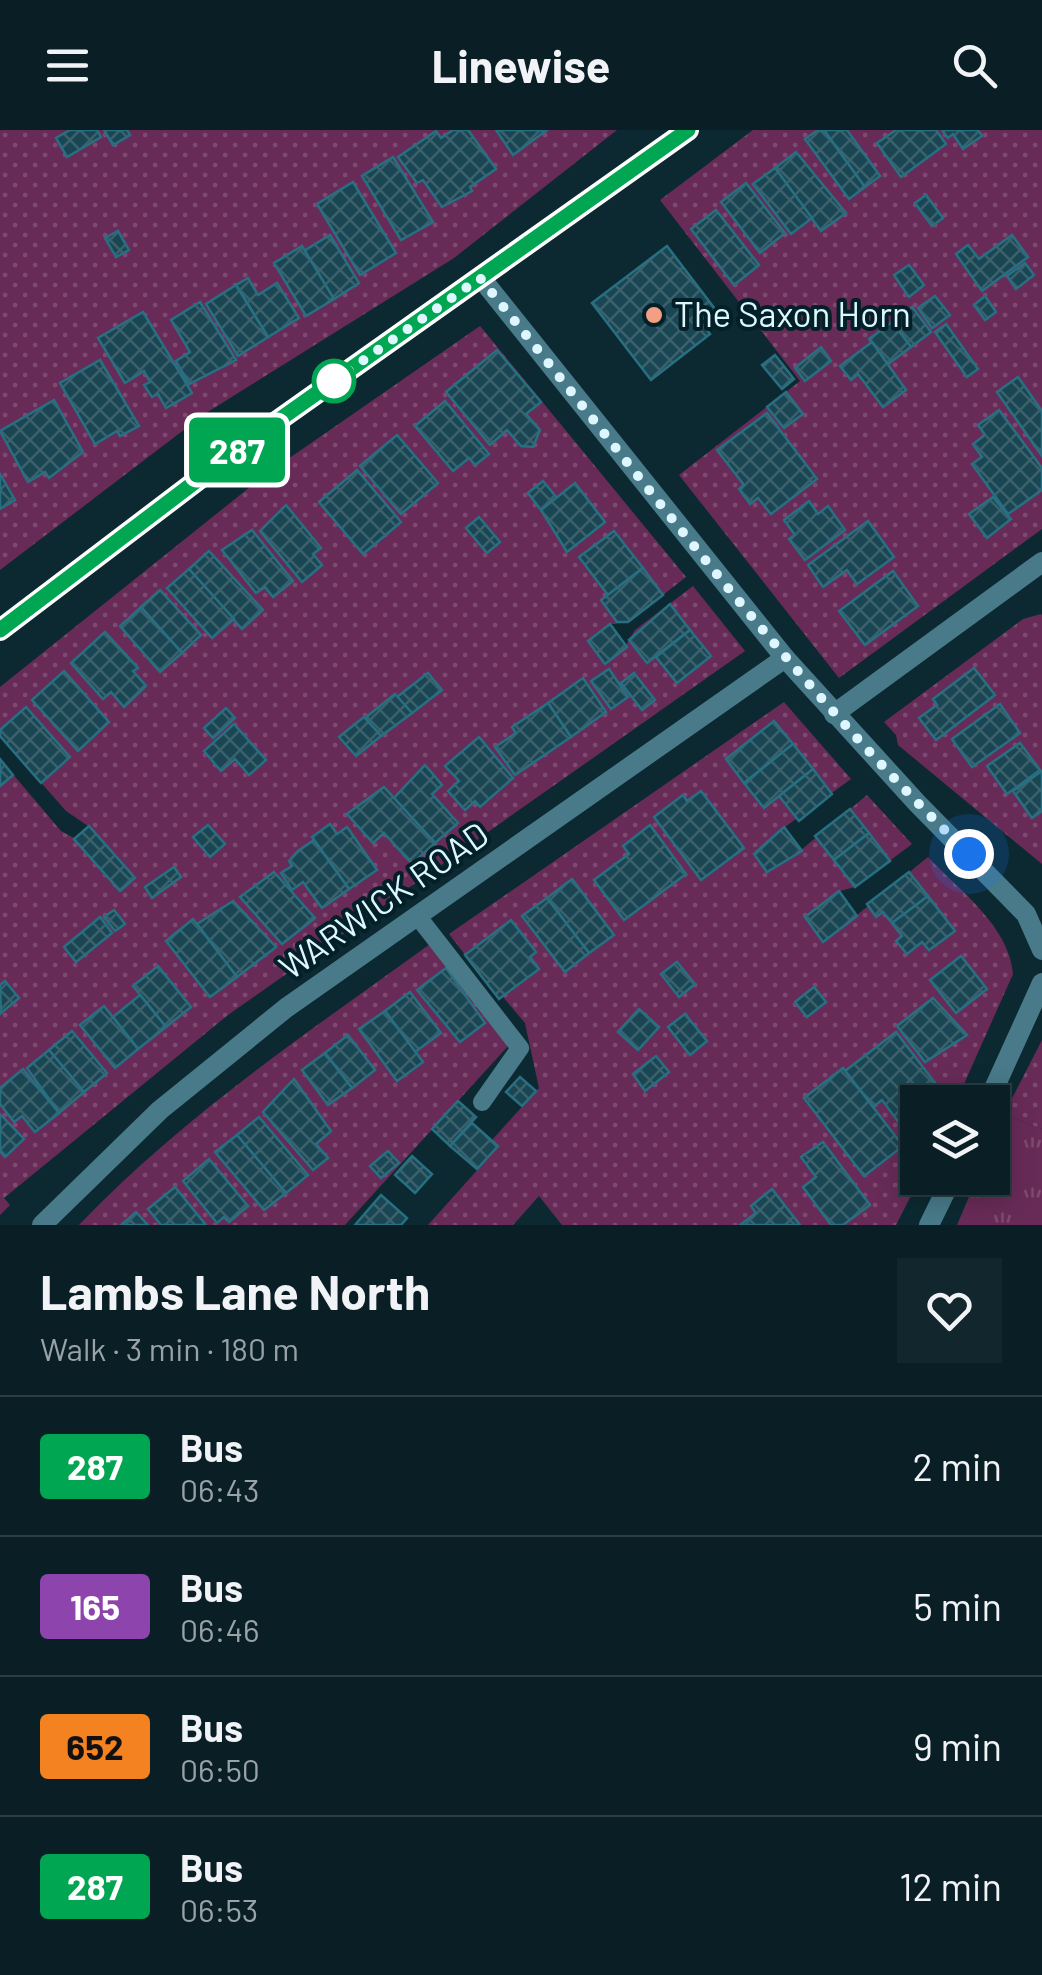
<!DOCTYPE html>
<html lang="en">
<head>
<meta charset="utf-8">
<style>
	body { margin:0; font-family:Barlow,sans-serif; background:#12272d; color:#f1f3f6; height:100vh; display:flex; flex-direction:column; font-size:38px; white-space:nowrap }
	* { box-sizing:border-box; margin:0 }
	p { font-size:32px; color:#99a2a7 }
	.icon { flex:none; width:55px; height:55px; fill:none; stroke:currentColor; stroke-width:2; stroke-linecap:round; stroke-linejoin:round }
	.map { position:relative; height:1095px; overflow:hidden }
	.side { display:flex; flex-direction:column; background:#091f25; flex:1 }
	.side>* { flex:none }
	.badge { padding:0 20px; border-radius:8px; font-size:35px; line-height:65px }
	.fabs { position:absolute; left:900px; top:955px; display:grid; gap:20px }
	.fabs a { display:grid; place-items:center; width:110px; height:110px; border-radius:0px; background:#091f25; box-shadow:0 5px 25px #0003,0 0 0 2px #293d42; font-size:50px }
	.you { position:absolute; width:50px; height:50px; margin:-25px; border:8px solid #fff; border-radius:50%; background:#1a73e8; box-shadow:0 0 0 15px #1a73e833 }
	.map>.badge { position:absolute; translate:-50% -50%; box-shadow:0 0 0 5px #fff }
	.round { display:grid; place-items:center; flex:none; width:105px; height:105px; border-radius:0px; background:#12272d }
	.head { display:flex; align-items:center; justify-content:space-between; height:170px; padding:0 40px }
	h1 { font-size:48px; font-weight:700; line-height:75px }
	ul { padding:0; list-style:none }
	li { display:flex; align-items:center; gap:30px; height:140px; padding:0 40px; border-top:2px solid #293d42 }
	li div { flex:1 }
	li b { display:block; font-size:38px }
	li em { font-style:normal }
	li .badge { min-width:110px; font-weight:700; text-align:center }
	header { display:flex; justify-content:space-between; align-items:center; height:130px; padding:0 40px; background:#091f25; font-size:45px; font-weight:700 }
	.map>svg:first-child { display:block }
</style>
</head>
<body>
<header><svg class="icon" aria-label="menu" viewBox="0 0 24 24"><path d="M4 6h16M4 12h16M4 18h16"/></svg>Linewise<svg class="icon" aria-label="search" viewBox="0 0 24 24"><circle cx="10" cy="10" r="6"/><path d="M15 15l6 6"/></svg></header>
<div class="map">
<svg width="1042" height="1095" viewBox="0 0 1042 1095">
	<defs>
		<pattern id="park-tufts" width="24" height="20" patternUnits="userSpaceOnUse" patternTransform="scale(2.5)"><rect width="24" height="20" fill="#682b58"/><path d="M3 7l-1-3M5 7V3M7 7l1-3M15 17l-1-3M17 17v-4M19 17l1-3" fill="none" stroke="#7d4a71"/></pattern>
		<pattern id="garden-dots" width="8" height="8" patternUnits="userSpaceOnUse" patternTransform="scale(2.5)"><rect width="8" height="8" fill="#682b58"/><path d="M2 2h.1M6 6h.1" fill="none" stroke="#7d4a71" stroke-width="1.8" stroke-linecap="round"/></pattern>
		<pattern id="building-cross-hatch" width="8" height="8" patternUnits="userSpaceOnUse" patternTransform="scale(2.5)"><rect width="8" height="8" fill="#194652"/><path d="M0 0l8 8M0 8l8-8" fill="none" stroke="#3a616c"/></pattern>
	</defs>
	<rect width="100%" height="100%" fill="#0c2931"/>
	<!-- park -->
	<path fill="url(#park-tufts)" d="M 1004,984 L 1042,999 L 1042,1095 L 957,1095 L 977,1048 L 992,1048 L 993,1012 Z"/>
	<!-- garden -->
	<g fill="url(#garden-dots)">
		<path d="M 0,0 L 617,0 L 454,128 L 206,283 L 0,440 Z"/>
		<path d="M 753,0 L 1042,0 L 1042,399 L 839,548 L 679,345 L 800,251 L 660,70 Z"/>
		<path d="M 480,196 L 686,447 L 628,492 L 611,494 L 626,515 L 635,500 L 693,456 L 745,521 L 228,885 L 4,1068 L 10,1075 L 0,1085 L 0,629 L 61,701 L 74,708 L 88,696 L 66,681 L 0,606 L 0,557 L 265,345 Z"/>
		<path d="M 1041,484 L 1042,486 L 1042,734 L 898,615 L 896,605 L 884,592 L 1023,489 Z"/>
		<path d="M 784,572 L 851,649 L 785,697 L 801,720 L 867,665 L 912,714 L 855,757 L 840,761 L 857,785 L 928,727 C 959,760 1009,796 1013,844 L 956,972 L 918,972 L 920,1048 L 896,1095 L 562,1095 L 539,1066 L 513,1095 L 428,1095 L 498,1017 L 492,1010 L 539,958 L 525,893 L 503,867 L 499,869 L 449,804 Z"/>
		<path d="M 433,812 L 509,915 L 345,1095 L 79,1095 C 184,985 310,901 433,812 Z"/>
		<path d="M 1042,910 L 1042,999 L 1004,984 Z"/>
	</g>
	<!-- building -->
	<g fill="url(#building-cross-hatch)" stroke="#286f82" stroke-width="2.5">
		<path d="M 70,0 L 97,0 L 101,7 L 67,27 L 56,8 Z"/>
		<path d="M 104,0 L 127,0 L 130,5 L 113,15 Z"/>
		<path d="M 453,0 L 468,0 L 496,39 L 470,57 L 472,61 L 442,77 L 423,50 L 417,53 L 398,27 L 436,1 L 441,8 Z"/>
		<path d="M 496,0 L 547,0 L 513,25 Z"/>
		<path d="M 818,0 L 824,0 L 865,57 L 849,69 L 805,9 Z"/>
		<path d="M 824,0 L 847,0 L 880,46 L 865,57 Z"/>
		<path d="M 896,0 L 936,0 L 946,14 L 901,47 L 877,13 Z"/>
		<path d="M 942,0 L 978,0 L 982,6 L 963,19 L 953,4 L 948,8 Z"/>
		<path d="M 796,22 L 846,83 L 821,101 L 775,38 Z"/>
		<path d="M 393,27 L 433,92 L 401,110 L 362,46 Z"/>
		<path d="M 775,38 L 812,88 L 791,104 L 753,54 Z"/>
		<path d="M 353,52 L 396,123 L 360,145 L 317,74 Z"/>
		<path d="M 746,53 L 785,103 L 760,123 L 721,72 Z"/>
		<path d="M 926,65 L 943,88 L 932,96 L 915,73 Z"/>
		<path d="M 716,80 L 759,135 L 734,155 L 691,99 Z"/>
		<path d="M 118,101 L 129,120 L 116,127 L 105,108 Z"/>
		<path d="M 330,105 L 359,153 L 334,169 L 304,121 Z"/>
		<path d="M 1012,105 L 1028,127 L 982,161 L 956,124 L 968,115 L 979,129 Z"/>
		<path d="M 302,116 L 334,169 L 306,186 L 274,133 Z"/>
		<path d="M 667,116 L 715,179 L 700,191 L 710,204 L 651,250 L 592,173 Z"/>
		<path d="M 1025,133 L 1034,145 L 1016,159 L 1007,146 Z"/>
		<path d="M 909,135 L 924,155 L 909,167 L 894,145 Z"/>
		<path d="M 248,148 L 258,165 L 277,153 L 299,188 L 268,207 L 236,155 Z"/>
		<path d="M 236,155 L 268,207 L 238,226 L 206,174 Z"/>
		<path d="M 935,166 L 950,185 L 932,198 L 918,178 Z"/>
		<path d="M 985,166 L 996,182 L 985,190 L 974,175 Z"/>
		<path d="M 200,172 L 236,230 L 189,254 L 176,231 L 190,222 L 171,190 Z"/>
		<path d="M 912,177 L 931,202 L 911,217 L 892,192 Z"/>
		<path d="M 143,182 L 192,263 L 166,278 L 158,264 L 152,267 L 144,255 L 150,252 L 144,241 L 125,253 L 98,208 Z"/>
		<path d="M 892,192 L 911,217 L 888,234 L 869,209 Z"/>
		<path d="M 946,194 L 978,239 L 967,247 L 935,202 Z"/>
		<path d="M 872,212 L 906,260 L 883,277 L 858,244 L 851,250 L 840,236 Z"/>
		<path d="M 821,217 L 831,231 L 805,251 L 795,238 Z"/>
		<path d="M 497,220 L 541,272 L 526,284 L 540,300 L 533,317 L 521,316 L 507,300 L 490,315 L 446,262 Z"/>
		<path d="M 775,225 L 794,249 L 782,259 L 762,235 Z"/>
		<path d="M 100,230 L 139,296 L 120,306 L 117,301 L 95,314 L 60,253 Z"/>
		<path d="M 1018,247 L 1042,281 L 1042,326 L 997,262 Z"/>
		<path d="M 786,262 L 803,284 L 784,298 L 767,277 Z"/>
		<path d="M 54,270 L 83,322 L 49,348 L 45,342 L 28,352 L 0,301 Z"/>
		<path d="M 445,271 L 489,324 L 475,335 L 469,328 L 453,341 L 415,296 Z"/>
		<path d="M 999,280 L 1042,338 L 1042,360 L 1008,384 L 972,334 L 982,327 L 973,314 L 985,305 L 978,295 Z"/>
		<path d="M 767,283 L 817,349 L 771,384 L 758,368 L 750,374 L 739,359 L 744,355 L 717,320 Z"/>
		<path d="M 397,305 L 438,353 L 401,384 L 360,336 Z"/>
		<path d="M 357,340 L 401,392 L 363,424 L 319,372 Z"/>
		<path d="M 0,344 L 15,370 L 0,379 Z"/>
		<path d="M 543,351 L 557,368 L 541,380 L 528,363 Z"/>
		<path d="M 575,353 L 605,392 L 567,422 L 541,380 Z"/>
		<path d="M 993,367 L 1011,389 L 987,408 L 969,384 Z"/>
		<path d="M 809,371 L 818,384 L 828,376 L 845,400 L 805,430 L 789,409 L 795,405 L 784,390 Z"/>
		<path d="M 286,375 L 321,418 L 313,424 L 322,435 L 302,452 L 260,401 Z"/>
		<path d="M 479,387 L 500,412 L 487,423 L 466,398 Z"/>
		<path d="M 868,391 L 894,427 L 857,454 L 847,440 L 823,457 L 808,435 Z"/>
		<path d="M 252,400 L 293,451 L 273,467 L 265,457 L 256,463 L 222,420 Z"/>
		<path d="M 614,401 L 643,438 L 608,465 L 579,427 Z"/>
		<path d="M 209,421 L 263,480 L 242,499 L 189,439 Z"/>
		<path d="M 643,438 L 663,465 L 628,492 L 617,492 L 601,470 Z"/>
		<path d="M 189,439 L 234,489 L 212,508 L 167,458 Z"/>
		<path d="M 893,441 L 918,476 L 865,515 L 839,481 Z"/>
		<path d="M 160,460 L 201,505 L 182,523 L 141,477 Z"/>
		<path d="M 670,474 L 690,500 L 647,533 L 629,510 Z"/>
		<path d="M 141,477 L 182,523 L 160,542 L 120,496 Z"/>
		<path d="M 610,494 L 627,517 L 605,534 L 588,511 Z"/>
		<path d="M 690,500 L 711,526 L 677,553 L 656,527 Z"/>
		<path d="M 105,502 L 138,538 L 133,541 L 146,556 L 124,577 L 111,562 L 103,569 L 71,533 Z"/>
		<path d="M 974,538 L 995,565 L 936,610 L 919,588 L 937,575 L 933,569 Z"/>
		<path d="M 609,539 L 628,567 L 611,579 L 591,551 Z"/>
		<path d="M 64,541 L 109,592 L 78,621 L 32,570 Z"/>
		<path d="M 428,543 L 442,560 L 412,583 L 397,567 Z"/>
		<path d="M 634,543 L 655,570 L 642,580 L 621,553 Z"/>
		<path d="M 583,548 L 606,582 L 571,607 L 548,573 Z"/>
		<path d="M 395,564 L 412,583 L 381,606 L 365,588 Z"/>
		<path d="M 548,573 L 571,607 L 515,645 L 495,617 L 516,603 L 512,597 Z"/>
		<path d="M 1000,574 L 1020,603 L 972,637 L 952,609 Z"/>
		<path d="M 26,577 L 70,627 L 41,653 L 0,606 L 0,600 Z"/>
		<path d="M 226,578 L 235,588 L 213,608 L 204,598 Z"/>
		<path d="M 364,587 L 381,606 L 356,626 L 339,607 Z"/>
		<path d="M 774,591 L 793,614 L 744,653 L 726,629 Z"/>
		<path d="M 234,594 L 266,630 L 249,645 L 235,629 L 221,641 L 204,621 Z"/>
		<path d="M 479,607 L 513,648 L 480,677 L 475,671 L 465,680 L 448,661 L 459,651 L 445,636 Z"/>
		<path d="M 1020,613 L 1040,640 L 1007,664 L 987,636 Z"/>
		<path d="M 793,614 L 813,639 L 764,678 L 744,653 Z"/>
		<path d="M 0,629 L 13,645 L 0,656 Z"/>
		<path d="M 425,635 L 442,655 L 432,664 L 458,693 L 435,713 L 394,668 Z"/>
		<path d="M 813,639 L 832,664 L 799,691 L 779,666 Z"/>
		<path d="M 1042,641 L 1042,681 L 1032,688 L 1013,661 Z"/>
		<path d="M 384,657 L 435,713 L 412,734 L 384,703 L 373,713 L 347,684 Z"/>
		<path d="M 701,661 L 744,718 L 701,750 L 654,687 L 683,665 L 687,671 Z"/>
		<path d="M 850,679 L 869,703 L 834,730 L 815,706 Z"/>
		<path d="M 330,694 L 337,704 L 347,697 L 377,740 L 349,759 L 312,707 Z"/>
		<path d="M 208,695 L 225,714 L 210,727 L 193,707 Z"/>
		<path d="M 650,695 L 686,744 L 624,790 L 594,750 L 629,724 L 623,716 Z"/>
		<path d="M 89,696 L 135,748 L 120,761 L 74,709 Z"/>
		<path d="M 784,697 L 802,721 L 767,742 L 754,724 Z"/>
		<path d="M 869,703 L 890,731 L 855,757 L 834,730 Z"/>
		<path d="M 314,710 L 349,759 L 322,778 L 303,752 L 292,760 L 281,743 L 292,736 L 289,731 L 298,721 Z"/>
		<path d="M 174,737 L 181,747 L 152,768 L 145,757 Z"/>
		<path d="M 274,742 L 315,788 L 282,814 L 240,767 Z"/>
		<path d="M 909,742 L 928,766 L 892,793 L 883,782 L 876,787 L 867,774 Z"/>
		<path d="M 572,749 L 614,805 L 589,823 L 547,768 Z"/>
		<path d="M 839,761 L 857,786 L 823,812 L 805,787 Z"/>
		<path d="M 928,766 L 955,801 L 929,820 L 922,812 L 907,824 L 896,811 L 902,806 L 892,793 Z"/>
		<path d="M 547,768 L 589,823 L 565,842 L 522,786 Z"/>
		<path d="M 233,771 L 276,817 L 237,847 L 197,794 Z"/>
		<path d="M 114,780 L 125,794 L 115,801 L 104,787 Z"/>
		<path d="M 100,787 L 112,803 L 76,832 L 64,817 Z"/>
		<path d="M 193,789 L 237,847 L 210,867 L 166,811 Z"/>
		<path d="M 511,790 L 536,822 L 530,827 L 539,839 L 499,869 L 465,825 Z"/>
		<path d="M 961,826 L 987,859 L 956,883 L 930,850 Z"/>
		<path d="M 677,832 L 695,854 L 679,867 L 661,844 Z"/>
		<path d="M 158,836 L 191,877 L 166,897 L 133,856 Z"/>
		<path d="M 446,838 L 485,893 L 460,912 L 417,860 Z"/>
		<path d="M 5,851 L 19,868 L 1,883 L 0,855 Z"/>
		<path d="M 814,857 L 826,872 L 807,887 L 795,872 Z"/>
		<path d="M 410,862 L 441,903 L 415,922 L 385,881 Z"/>
		<path d="M 140,865 L 166,897 L 138,919 L 113,887 Z"/>
		<path d="M 933,868 L 967,905 L 925,932 L 897,896 Z"/>
		<path d="M 104,876 L 138,919 L 115,938 L 80,895 Z"/>
		<path d="M 639,879 L 659,897 L 638,920 L 618,902 Z"/>
		<path d="M 385,881 L 423,932 L 397,951 L 359,899 Z"/>
		<path d="M 685,884 L 707,911 L 690,925 L 668,897 Z"/>
		<path d="M 72,901 L 107,943 L 84,962 L 49,920 Z"/>
		<path d="M 896,902 L 942,962 L 928,972 L 918,972 L 918,981 L 900,994 L 882,970 L 873,977 L 845,941 Z"/>
		<path d="M 348,905 L 375,940 L 352,958 L 325,923 Z"/>
		<path d="M 49,920 L 84,962 L 59,983 L 27,938 Z"/>
		<path d="M 325,923 L 352,958 L 328,975 L 302,940 Z"/>
		<path d="M 656,926 L 669,942 L 645,961 L 633,944 Z"/>
		<path d="M 843,938 L 903,1016 L 864,1046 L 804,968 Z"/>
		<path d="M 23,939 L 59,983 L 35,1002 L 22,986 L 14,992 L 0,974 L 0,958 Z"/>
		<path d="M 520,947 L 536,961 L 522,976 L 506,962 Z"/>
		<path d="M 294,949 L 331,1001 L 316,1014 L 328,1028 L 313,1040 L 263,982 Z"/>
		<path d="M 458,971 L 476,987 L 450,1016 L 432,999 Z"/>
		<path d="M 0,984 L 24,1009 L 5,1027 L 0,1021 Z"/>
		<path d="M 259,987 L 308,1045 L 286,1063 L 237,1005 Z"/>
		<path d="M 472,993 L 498,1016 L 477,1039 L 450,1016 Z"/>
		<path d="M 237,1005 L 286,1063 L 264,1080 L 215,1022 Z"/>
		<path d="M 823,1012 L 870,1075 L 843,1095 L 831,1095 L 803,1057 L 816,1047 L 801,1027 Z"/>
		<path d="M 388,1021 L 399,1033 L 381,1048 L 370,1036 Z"/>
		<path d="M 412,1026 L 432,1044 L 415,1063 L 395,1045 Z"/>
		<path d="M 209,1029 L 248,1076 L 229,1092 L 224,1087 L 217,1093 L 183,1051 Z"/>
		<path d="M 175,1057 L 206,1095 L 161,1095 L 148,1079 Z"/>
		<path d="M 772,1059 L 800,1095 L 740,1095 L 756,1083 L 751,1076 Z"/>
		<path d="M 381,1065 L 407,1088 L 401,1095 L 355,1095 Z"/>
		<path d="M 136,1082 L 148,1095 L 121,1095 Z"/>
	</g>
	<g fill="none" stroke-linecap="round" stroke-linejoin="round">
		<!-- lane -->
		<path stroke="#487a89" stroke-width="18" d="M 419,788 L 520,918 L 482,972"/>
		<!-- street -->
		<g stroke="#487a89" stroke-width="20">
			<path d="M 481,148 L 785,528 L 917,673 L 1026,784 L 1042,820"/>
			<path d="M 834,584 L 1042,432"/>
			<path d="M 988,972 L 1042,853"/>
			<path d="M 42,1095 L 160,980 L 286,878 L 785,528"/>
			<path d="M 929,1095 L 952,1048"/>
		</g>
		<!-- secondary -->
		<path stroke="#57abc3" stroke-width="20" d="M 0,500 L 245,314 L 688,0"/>
	</g>
	<g fill="none" stroke-linecap="round" stroke-linejoin="round">
		<defs>
			<path id="line" d="M 0,500 L 245,314 L 688,0"/>
		</defs>
		<!-- line casing -->
		<use href="#line" stroke="#fff" stroke-width="22"/>
		<!-- line -->
		<use href="#line" stroke="#00a651" stroke-width="15"/>
		<!-- walk -->
		<path stroke="#def7ff" stroke-width="10" stroke-dasharray="0 18" d="M 334,251 L 480,148 C 639,343 788,549 969,724"/>
	</g>
	<!-- markers -->
	<circle fill="#f39f83" stroke="#031f27" stroke-width="4" cx="654" cy="185" r="10"/>
	<circle fill="#fff" stroke="#00a651" stroke-width="5" cx="334" cy="251" r="20"/>
	<g text-anchor="middle" stroke-width="8" stroke-linejoin="round" paint-order="stroke">
		<!-- poi labels -->
		<g font-size="35" fill="#def7ff" stroke="#031f27" text-anchor="start">
			<text x="674" y="197">The Saxon Horn</text>
		</g>
		<!-- street labels -->
		<g font-size="35" fill="#def7ff" stroke="#031f27">
			<text transform="translate(384 771) rotate(-35)" y="12">WARWICK ROAD</text>
		</g>
	</g>
</svg>
<div class="fabs">
<a><svg class="icon" aria-label="layers" viewBox="0 0 24 24"><path d="M12 4l9 5-9 5-9-5zM3 14l9 5 9-5"/></svg></a>
</div>
<div class="you" style="left:969px;top:724px"></div>
<b class="badge" style="left:237px;top:320px;background:#00a651;color:#fff">287</b>
</div>
<section class="side">
<div class="head"><div><h1>Lambs Lane North</h1><p>Walk · 3 min · 180 m</p></div><a class="round"><svg class="icon" aria-label="heart" viewBox="0 0 24 24"><path d="M12 20l-8-8c-3-5 5-10 8-4 3-6 11-1 8 4z"/></svg></a></div>
<ul>
<li><span class="badge" style="background:#00a651;color:#fff">287</span><div><b>Bus</b><p>06:43</p></div><em>2 min</em></li>
<li><span class="badge" style="background:#8e44ad;color:#fff">165</span><div><b>Bus</b><p>06:46</p></div><em>5 min</em></li>
<li><span class="badge" style="background:#f58220;color:#111">652</span><div><b>Bus</b><p>06:50</p></div><em>9 min</em></li>
<li><span class="badge" style="background:#00a651;color:#fff">287</span><div><b>Bus</b><p>06:53</p></div><em>12 min</em></li>
</ul>
</section>
</body>
</html>
